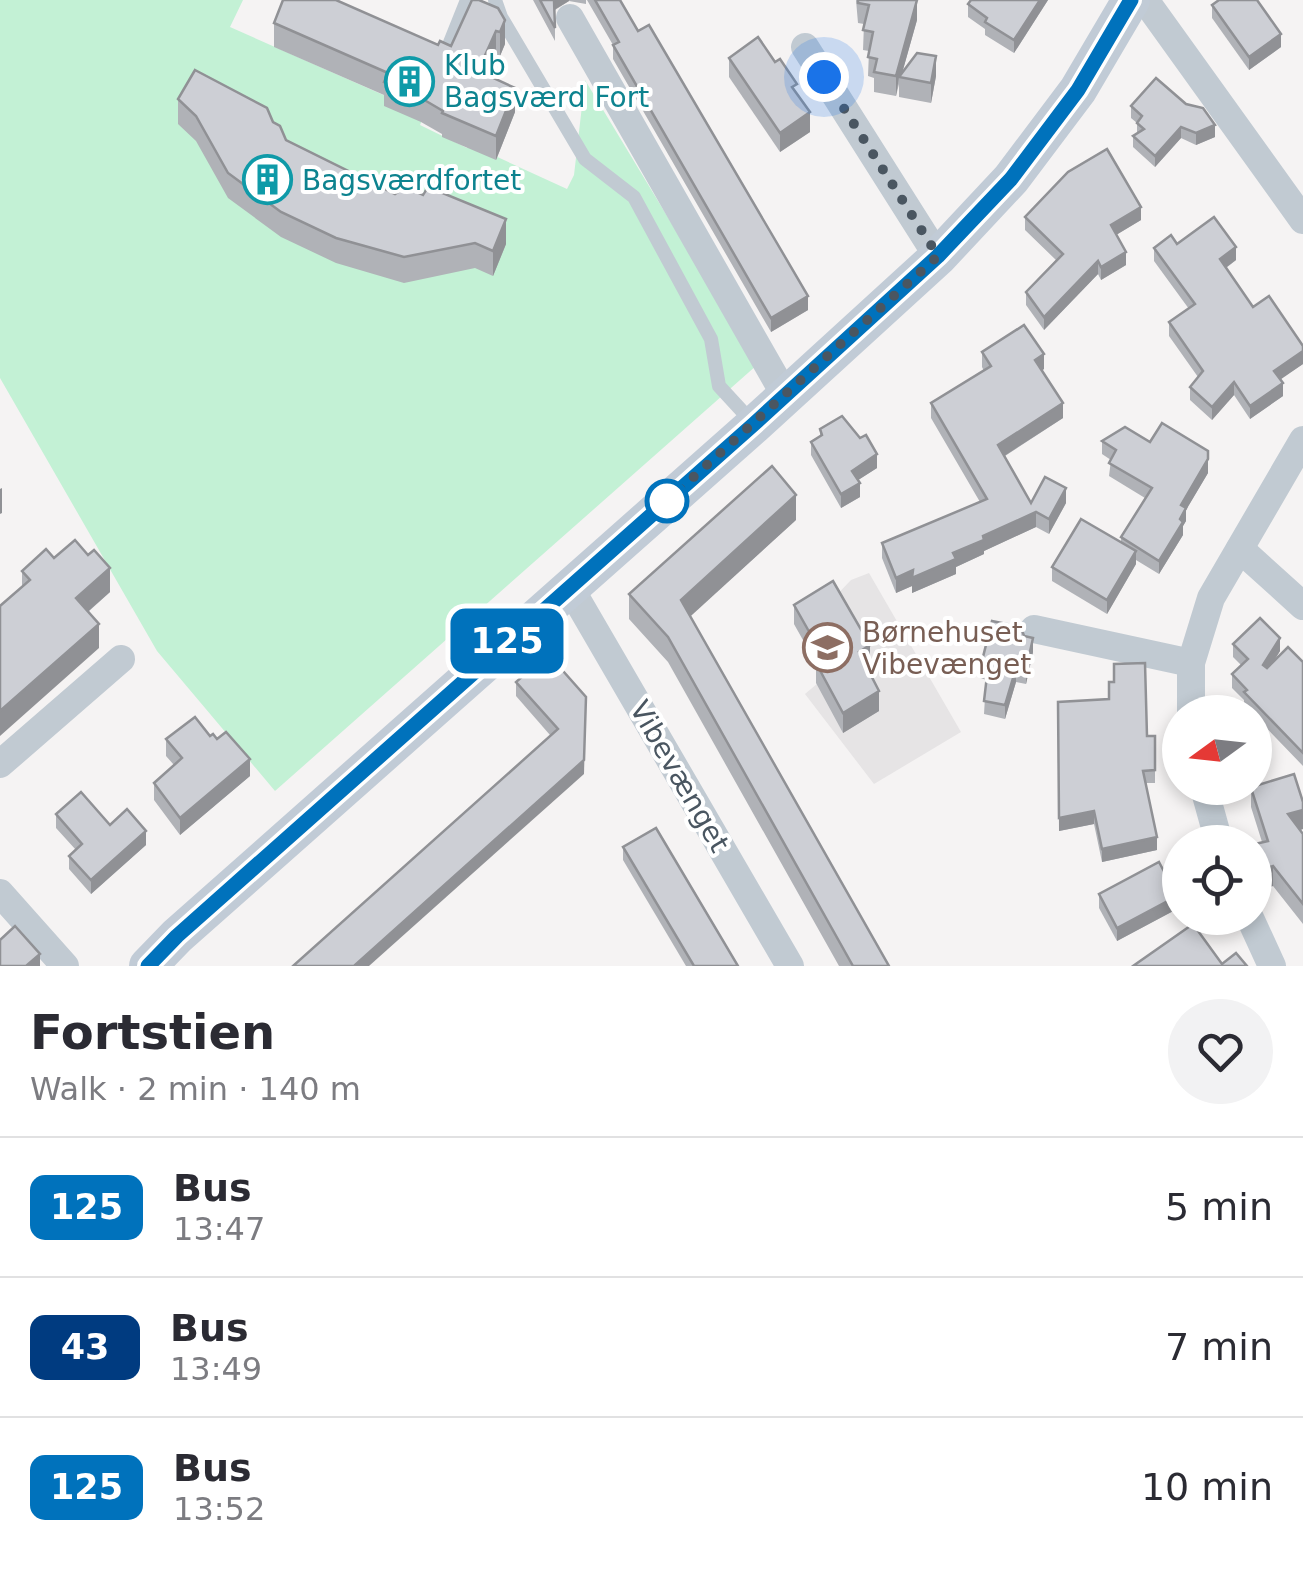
<!DOCTYPE html>
<html lang="en">
<head>
<meta charset="utf-8">
<style>
	body { margin:0; font-family:"DejaVu Sans",sans-serif; background:#f2f2f3; color:#2b2b33; height:100vh; display:flex; flex-direction:column; font-size:38px; white-space:nowrap }
	* { box-sizing:border-box; margin:0 }
	p { font-size:32px; color:#7c7c81 }
	.icon { flex:none; width:55px; height:55px; fill:none; stroke:currentColor; stroke-width:2; stroke-linecap:round; stroke-linejoin:round }
	.map { position:relative; height:966px; overflow:hidden }
	.details { display:flex; flex-direction:column; background:#fff; flex:1 }
	.details>* { flex:none }
	.badge { padding:0 20px; border-radius:15px; font-size:35px; line-height:65px }
	.needle { width:65px; rotate:255deg }
	.fabs { position:absolute; left:1162px; top:695px; display:grid; gap:20px }
	.fabs a { display:grid; place-items:center; width:110px; height:110px; border-radius:50%; background:#fff; box-shadow:0 5px 15px #0003; font-size:50px }
	.you { position:absolute; width:50px; height:50px; margin:-25px; border:8px solid #fff; border-radius:50%; background:#1a73e8; box-shadow:0 0 0 15px #1a73e833 }
	.map>.badge { position:absolute; translate:-50% -50%; box-shadow:0 0 0 5px #fff }
	.round { display:grid; place-items:center; flex:none; width:105px; height:105px; border-radius:52px; background:#f2f2f3 }
	.summary { display:flex; align-items:center; justify-content:space-between; height:170px; padding:0 30px }
	h1 { font-size:48px; font-weight:700; line-height:75px }
	ul { padding:0; list-style:none }
	li { display:flex; align-items:center; gap:30px; height:140px; padding:0 30px; border-top:2px solid #e1e1e2 }
	li div { flex:1 }
	li b { display:block; font-size:38px }
	li em { font-style:normal }
	li .badge { min-width:110px; font-weight:700; text-align:center }
	.map>svg:first-child { display:block }
</style>
</head>
<body>
<div class="map">
<svg width="1303" height="966" viewBox="0 0 1303 966">
	<rect width="100%" height="100%" fill="#f5f3f3"/>
	<!-- education -->
	<path fill="#e6e4e5" d="M 869,573 L 961,732 L 874,784 L 805,694 L 824,678 L 794,624 L 829,603 L 851,580 Z"/>
	<!-- green -->
	<path fill="#c3f1d5" d="M 0,0 L 243,0 L 230,27 L 388,97 L 423,118 L 420,125 L 467,148 L 469,144 L 567,189 L 574,175 L 585,80 L 757,365 L 275,791 L 157,651 L 0,378 Z"/>
	<g fill="none" stroke-linecap="round" stroke-linejoin="round">
		<!-- lane -->
		<g stroke="#c1cad2" stroke-width="14">
			<path d="M 495,0 L 501,17 L 585,159 L 634,197 L 711,339 L 719,386 L 753,423"/>
			<path d="M 445,55 L 467,0"/>
		</g>
		<!-- street -->
		<g stroke="#c1cad2" stroke-width="28">
			<path d="M 1145,0 L 1303,220"/>
			<path d="M 570,18 L 785,395"/>
			<path d="M 805,47 L 938,257"/>
			<path d="M 1240,549 L 1303,606"/>
			<path d="M 569,586 L 790,966"/>
			<path d="M 1034,629 L 1191,663"/>
			<path d="M 1191,712 L 1191,663 L 1211,598 L 1303,440"/>
			<path d="M 0,764 L 121,659"/>
			<path d="M 1204,788 L 1219,842"/>
			<path d="M 0,893 L 65,966"/>
			<path d="M 1250,918 L 1272,966"/>
		</g>
		<!-- secondary -->
		<path stroke="#c1cbd6" stroke-width="38" d="M 148,966 L 177,936 L 754,425 L 938,257 L 1011,179 L 1078,90 L 1131,0"/>
	</g>
	<!-- wall -->
	<g fill="#b0b2b7">
		<path d="M 533,0 L 586,0 L 586,4 L 569,1 L 555,10 L 555,41 Z"/>
		<path d="M 587,0 L 620,0 L 808,310 L 771,332 L 613,59 L 613,45 Z"/>
		<path d="M 856,0 L 917,20 L 902,73 L 936,76 L 931,103 L 899,97 L 899,84 L 896,96 L 874,92 L 874,78 L 868,76 L 869,51 L 863,50 L 864,24 L 858,23 Z"/>
		<path d="M 971,0 L 1048,0 L 1014,53 L 985,35 L 985,29 L 968,17 L 968,4 Z"/>
		<path d="M 1212,5 L 1281,47 L 1249,70 L 1212,18 Z"/>
		<path d="M 498,8 L 505,44 L 500,56 L 496,55 L 487,75 L 515,112 L 496,160 L 442,137 L 442,134 L 421,122 L 384,106 L 384,95 L 274,47 L 274,23 L 451,46 Z"/>
		<path d="M 729,58 L 797,93 L 810,132 L 780,152 L 729,77 Z"/>
		<path d="M 178,99 L 273,122 L 286,140 L 395,194 L 506,244 L 493,276 L 475,268 L 404,283 L 336,263 L 281,237 L 228,198 L 196,141 L 178,124 Z"/>
		<path d="M 1131,106 L 1215,137 L 1196,145 L 1181,138 L 1155,167 L 1133,147 L 1133,136 L 1137,134 L 1137,123 L 1131,118 Z"/>
		<path d="M 1025,217 L 1141,220 L 1116,235 L 1126,265 L 1101,280 L 1098,274 L 1044,330 L 1026,305 L 1026,292 L 1056,260 L 1025,230 Z"/>
		<path d="M 1177,244 L 1236,260 L 1226,268 L 1253,307 L 1303,346 L 1303,364 L 1280,379 L 1283,396 L 1250,419 L 1234,395 L 1212,420 L 1190,400 L 1190,387 L 1198,377 L 1169,336 L 1169,322 L 1189,309 L 1154,261 L 1154,248 Z"/>
		<path d="M 982,352 L 1044,369 L 1042,370 L 1063,418 L 1005,456 L 1031,503 L 1066,503 L 1049,534 L 1036,527 L 984,551 L 984,554 L 956,567 L 956,574 L 912,593 L 912,586 L 896,593 L 882,558 L 882,543 L 980,502 L 931,418 L 931,403 L 984,371 L 982,367 Z"/>
		<path d="M 820,429 L 877,468 L 858,480 L 860,497 L 841,508 L 811,455 L 811,442 L 820,436 Z"/>
		<path d="M 1102,441 L 1208,473 L 1186,510 L 1186,521 L 1183,526 L 1183,535 L 1159,574 L 1136,560 L 1136,564 L 1107,614 L 1052,581 L 1052,567 L 1121,542 L 1121,537 L 1145,498 L 1109,476 L 1111,460 L 1102,454 Z"/>
		<path d="M 796,520 L 690,616 L 889,966 L 839,966 L 668,662 L 629,619 L 629,594 Z"/>
		<path d="M 54,558 L 110,592 L 88,612 L 99,648 L 22,587 L 22,571 Z"/>
		<path d="M 794,605 L 870,664 L 867,667 L 879,711 L 843,733 L 816,683 L 816,663 L 794,624 Z"/>
		<path d="M 1024,636 L 1033,652 L 1026,684 L 1016,682 L 1005,719 L 984,714 L 986,680 L 981,678 L 981,665 Z"/>
		<path d="M 1233,644 L 1280,651 L 1274,661 L 1303,662 L 1303,766 L 1255,716 L 1255,712 L 1251,712 L 1244,705 L 1244,700 L 1232,688 L 1232,674 L 1241,665 L 1233,657 Z"/>
		<path d="M 548,654 L 584,774 L 516,696 L 516,682 Z"/>
		<path d="M 1058,702 L 1147,736 L 1155,770 L 1155,783 L 1145,783 L 1157,850 L 1102,862 L 1094,824 L 1059,831 Z"/>
		<path d="M 210,736 L 250,776 L 180,835 L 154,800 L 154,783 L 174,765 L 166,756 L 166,739 Z"/>
		<path d="M 1251,788 L 1303,802 L 1303,829 L 1300,830 L 1303,834 L 1303,924 L 1273,886 L 1257,890 L 1255,884 L 1255,844 L 1262,842 L 1251,807 Z"/>
		<path d="M 56,814 L 110,825 L 146,845 L 91,894 L 69,869 L 69,856 L 76,850 L 56,828 Z"/>
		<path d="M 623,847 L 738,966 L 686,966 L 623,860 Z"/>
		<path d="M 1099,894 L 1177,909 L 1117,941 L 1099,908 Z"/>
	</g>
	<!-- shaded-wall -->
	<g fill="#909195">
		<path d="M 554,0 L 569,0 L 569,1 L 554,10 Z"/>
		<path d="M 917,0 L 917,20 L 901,77 L 899,77 L 896,96 L 896,76 Z"/>
		<path d="M 1040,0 L 1048,0 L 1014,53 L 1014,40 Z"/>
		<path d="M 505,20 L 505,44 L 500,56 L 500,32 Z"/>
		<path d="M 496,31 L 496,55 L 478,95 L 478,71 Z"/>
		<path d="M 1281,34 L 1281,47 L 1249,70 L 1249,57 Z"/>
		<path d="M 936,56 L 936,76 L 931,103 L 931,83 Z"/>
		<path d="M 515,88 L 515,112 L 496,160 L 496,136 Z"/>
		<path d="M 810,112 L 810,132 L 780,152 L 780,133 Z"/>
		<path d="M 1215,125 L 1215,137 L 1196,145 L 1196,133 Z"/>
		<path d="M 1181,127 L 1181,138 L 1155,167 L 1155,156 Z"/>
		<path d="M 1141,207 L 1141,220 L 1111,238 L 1111,225 Z"/>
		<path d="M 506,219 L 506,244 L 493,276 L 493,251 Z"/>
		<path d="M 1236,247 L 1236,260 L 1220,272 L 1220,259 Z"/>
		<path d="M 1126,252 L 1126,265 L 1101,280 L 1101,267 Z"/>
		<path d="M 1098,261 L 1098,274 L 1044,330 L 1044,317 Z"/>
		<path d="M 808,296 L 808,310 L 771,332 L 771,318 Z"/>
		<path d="M 1303,351 L 1303,364 L 1274,384 L 1274,371 Z"/>
		<path d="M 1044,354 L 1044,369 L 1035,375 L 1035,360 Z"/>
		<path d="M 1234,382 L 1234,395 L 1212,420 L 1212,407 Z"/>
		<path d="M 1283,383 L 1283,396 L 1250,419 L 1250,406 Z"/>
		<path d="M 1063,403 L 1063,418 L 998,460 L 998,445 Z"/>
		<path d="M 877,454 L 877,468 L 852,484 L 852,471 Z"/>
		<path d="M 1208,459 L 1208,473 L 1186,510 L 1186,521 L 1183,526 L 1183,535 L 1159,574 L 1159,561 L 1181,505 Z"/>
		<path d="M 860,483 L 860,497 L 841,508 L 841,494 Z"/>
		<path d="M 2,488 L 2,513 L 0,514 L 0,489 Z"/>
		<path d="M 1066,488 L 1066,503 L 1049,534 L 1049,519 Z"/>
		<path d="M 796,495 L 796,520 L 681,625 L 681,600 Z"/>
		<path d="M 1036,512 L 1036,527 L 984,551 L 984,554 L 956,567 L 956,574 L 912,593 L 912,586 L 896,593 L 896,578 L 953,553 L 983,536 Z"/>
		<path d="M 1136,551 L 1136,564 L 1107,614 L 1107,600 Z"/>
		<path d="M 110,568 L 110,592 L 76,622 L 76,598 Z"/>
		<path d="M 99,624 L 99,648 L 0,736 L 0,711 Z"/>
		<path d="M 1033,638 L 1033,652 L 1026,684 L 1026,670 Z"/>
		<path d="M 1280,638 L 1280,651 L 1263,678 L 1263,665 Z"/>
		<path d="M 870,645 L 870,664 L 859,671 L 859,652 Z"/>
		<path d="M 1016,668 L 1016,682 L 1005,719 L 1005,705 Z"/>
		<path d="M 879,691 L 879,711 L 843,733 L 843,713 Z"/>
		<path d="M 586,697 L 584,774 L 369,966 L 354,966 Z"/>
		<path d="M 250,759 L 250,776 L 180,835 L 180,818 Z"/>
		<path d="M 1303,810 L 1303,829 L 1288,834 L 1288,814 Z"/>
		<path d="M 1094,811 L 1094,824 L 1059,831 L 1059,818 Z"/>
		<path d="M 146,831 L 146,845 L 91,894 L 91,880 Z"/>
		<path d="M 1157,837 L 1157,850 L 1102,862 L 1102,849 Z"/>
		<path d="M 1273,866 L 1273,886 L 1257,890 L 1257,871 Z"/>
		<path d="M 1177,896 L 1177,909 L 1117,941 L 1117,928 Z"/>
		<path d="M 40,954 L 40,966 L 26,966 Z"/>
	</g>
	<!-- building -->
	<g fill="#cdcfd5" stroke="#909195" stroke-width="2.5">
		<path d="M 283,0 L 336,0 L 438,45 L 440,41 L 451,46 L 472,0 L 479,0 L 498,8 L 505,20 L 500,32 L 496,31 L 478,71 L 515,88 L 496,136 L 442,113 L 443,111 L 421,98 L 384,82 L 388,73 L 274,23 Z"/>
		<path d="M 540,0 L 554,0 L 555,28 Z"/>
		<path d="M 595,0 L 620,0 L 638,31 L 649,25 L 808,296 L 771,318 L 613,45 L 619,42 Z"/>
		<path d="M 858,0 L 917,0 L 896,76 L 874,72 L 877,59 L 868,57 L 873,32 L 863,30 L 869,5 L 858,3 Z"/>
		<path d="M 971,0 L 1040,0 L 1014,40 L 985,22 L 987,18 L 968,4 Z"/>
		<path d="M 1219,0 L 1257,0 L 1281,34 L 1249,57 L 1212,5 Z"/>
		<path d="M 758,37 L 775,62 L 780,59 L 797,84 L 792,87 L 810,112 L 780,133 L 729,58 Z"/>
		<path d="M 917,53 L 936,56 L 931,83 L 899,77 Z"/>
		<path d="M 195,70 L 267,108 L 273,122 L 280,126 L 286,140 L 395,194 L 406,187 L 423,195 L 428,187 L 506,219 L 493,251 L 475,243 L 404,257 L 336,238 L 281,212 L 228,173 L 196,116 L 178,99 Z"/>
		<path d="M 1156,78 L 1186,104 L 1203,108 L 1215,125 L 1196,133 L 1181,127 L 1155,156 L 1133,136 L 1144,129 L 1137,123 L 1142,116 L 1131,106 Z"/>
		<path d="M 1107,149 L 1141,207 L 1111,225 L 1126,252 L 1101,267 L 1098,261 L 1044,317 L 1026,292 L 1063,254 L 1025,217 L 1068,172 Z"/>
		<path d="M 1214,217 L 1236,247 L 1220,259 L 1253,307 L 1269,296 L 1303,346 L 1303,351 L 1274,371 L 1283,383 L 1250,406 L 1234,382 L 1212,407 L 1190,387 L 1203,371 L 1169,322 L 1195,304 L 1154,248 L 1171,235 L 1177,244 Z"/>
		<path d="M 1024,325 L 1044,354 L 1035,360 L 1063,403 L 998,445 L 1031,503 L 1045,477 L 1066,488 L 1049,519 L 1036,512 L 983,536 L 984,540 L 953,553 L 956,559 L 912,578 L 913,570 L 896,578 L 882,543 L 987,499 L 931,403 L 991,366 L 982,352 Z"/>
		<path d="M 842,416 L 860,438 L 866,435 L 877,454 L 852,471 L 860,483 L 841,494 L 811,442 L 822,435 L 820,429 Z"/>
		<path d="M 1162,423 L 1208,451 L 1208,459 L 1181,505 L 1186,508 L 1180,519 L 1183,522 L 1159,561 L 1121,537 L 1152,488 L 1109,463 L 1116,450 L 1102,441 L 1125,427 L 1150,442 Z"/>
		<path d="M 772,466 L 796,495 L 681,600 L 889,966 L 853,966 L 668,637 L 629,594 Z"/>
		<path d="M 1081,519 L 1136,551 L 1107,600 L 1052,567 Z"/>
		<path d="M 75,540 L 88,555 L 94,550 L 110,568 L 76,598 L 99,624 L 0,711 L 0,606 L 30,580 L 22,571 L 46,549 L 54,558 Z"/>
		<path d="M 833,581 L 870,645 L 859,652 L 879,691 L 843,713 L 816,663 L 824,658 L 794,605 Z"/>
		<path d="M 1260,618 L 1280,638 L 1263,665 L 1267,668 L 1288,647 L 1303,662 L 1303,753 L 1244,692 L 1247,690 L 1232,674 L 1248,659 L 1233,644 Z"/>
		<path d="M 992,621 L 1021,627 L 1024,636 L 1033,638 L 1026,670 L 1016,668 L 1005,705 L 984,701 L 988,667 L 981,665 Z"/>
		<path d="M 548,654 L 586,697 L 584,760 L 354,966 L 293,966 L 558,729 L 516,682 Z"/>
		<path d="M 1145,663 L 1147,736 L 1155,736 L 1155,770 L 1143,771 L 1157,837 L 1102,849 L 1094,811 L 1059,818 L 1058,702 L 1109,699 L 1109,682 L 1114,682 L 1114,664 Z"/>
		<path d="M 195,717 L 210,736 L 213,734 L 217,739 L 226,732 L 250,759 L 180,818 L 154,783 L 182,758 L 166,739 Z"/>
		<path d="M 1294,774 L 1303,802 L 1303,810 L 1288,814 L 1303,834 L 1303,904 L 1273,866 L 1257,871 L 1255,864 L 1255,844 L 1268,841 L 1251,788 L 1255,788 L 1255,786 Z"/>
		<path d="M 81,792 L 110,825 L 127,809 L 146,831 L 91,880 L 69,856 L 82,844 L 56,814 Z"/>
		<path d="M 656,828 L 738,966 L 694,966 L 623,847 Z"/>
		<path d="M 1159,862 L 1177,896 L 1117,928 L 1099,894 Z"/>
		<path d="M 1193,924 L 1222,964 L 1236,953 L 1247,966 L 1133,966 Z"/>
		<path d="M 15,926 L 40,954 L 26,966 L 0,966 L 0,940 Z"/>
	</g>
	<g fill="none" stroke-linecap="round" stroke-linejoin="round">
		<defs>
			<path id="line" d="M 148,966 L 177,936 L 754,424 L 938,256 L 1011,179 L 1078,90 L 1131,0"/>
		</defs>
		<!-- line casing -->
		<use href="#line" stroke="#fff" stroke-width="22"/>
		<!-- line -->
		<use href="#line" stroke="#0072bc" stroke-width="15"/>
		<!-- walk -->
		<path stroke="#4a5661" stroke-width="10" stroke-dasharray="0 18" d="M 667,501 L 938,256 L 824,77"/>
	</g>
	<!-- icons -->
	<defs>
		<symbol id="building-ring" viewBox="-11 -11 22 22"><circle r="9.5" fill="#fff" stroke="#0f9aa8" stroke-width="1.5"/><path d="M-4-6H4V6H1V3H-1V6H-4ZM-2.5-4.3h1.7v1.8h-1.7ZM.8-4.3h1.7v1.8H.8ZM-2.5-1h1.7V.8h-1.7ZM.8-1h1.7V.8H.8Z" fill="#0f9aa8"/></symbol>
		<symbol id="school-ring" viewBox="-11 -11 22 22"><circle r="9.5" fill="#fff" stroke="#8d6e63" stroke-width="1.5"/><path d="M0-5L7-2L0 1L-7-2ZM-4 1L0 2.5L4 1V4Q0 6-4 4Z" fill="#8d6e63"/></symbol>
	</defs>
	<g fill-rule="evenodd">
		<use href="#building-ring" x="382" y="54" width="55" height="55"/>
		<use href="#building-ring" x="240" y="152" width="55" height="55"/>
		<use href="#school-ring" x="800" y="620" width="55" height="55"/>
	</g>
	<!-- markers -->
	<circle fill="#fff" stroke="#0072bc" stroke-width="5" cx="667" cy="501" r="20"/>
	<g text-anchor="middle" stroke-width="8" stroke-linejoin="round" paint-order="stroke">
		<!-- culture labels -->
		<g font-size="28" fill="#0d838f" stroke="#fff" text-anchor="start">
			<text x="444" y="75">Klub<tspan x="444" dy="32">Bagsværd Fort</tspan></text>
			<text x="302" y="190">Bagsværdfortet</text>
		</g>
		<!-- education labels -->
		<g font-size="28" fill="#785e54" stroke="#fff" text-anchor="start">
			<text x="862" y="642">Børnehuset<tspan x="862" dy="32">Vibevænget</tspan></text>
		</g>
		<!-- street labels -->
		<g font-size="28" fill="#4a5661" stroke="#fff">
			<text transform="translate(680 776) rotate(60)" y="10">Vibevænget</text>
		</g>
	</g>
</svg>
<div class="fabs">
<a><svg class="needle" viewBox="-14 -14 28 28"><path d="M0-13l5 13h-10z" fill="#e53935"/><path d="M0 13l5-13h-10z" fill="#7c7c81"/></svg></a>
<a><svg class="icon" aria-label="locate" viewBox="0 0 24 24"><circle cx="12" cy="12" r="6"/><path d="M12 2v4M12 18v4M2 12h4M18 12h4"/></svg></a>
</div>
<div class="you" style="left:824px;top:77px"></div>
<b class="badge" style="left:507px;top:641px;background:#0072bc;color:#fff">125</b>
</div>
<section class="details">
<div class="summary"><div><h1>Fortstien</h1><p>Walk · 2 min · 140 m</p></div><a class="round"><svg class="icon" aria-label="heart" viewBox="0 0 24 24"><path d="M12 20l-8-8c-3-5 5-10 8-4 3-6 11-1 8 4z"/></svg></a></div>
<ul>
<li><span class="badge" style="background:#0072bc;color:#fff">125</span><div><b>Bus</b><p>13:47</p></div><em>5 min</em></li>
<li><span class="badge" style="background:#003b80;color:#fff">43</span><div><b>Bus</b><p>13:49</p></div><em>7 min</em></li>
<li><span class="badge" style="background:#0072bc;color:#fff">125</span><div><b>Bus</b><p>13:52</p></div><em>10 min</em></li>
</ul>
</section>
</body>
</html>
